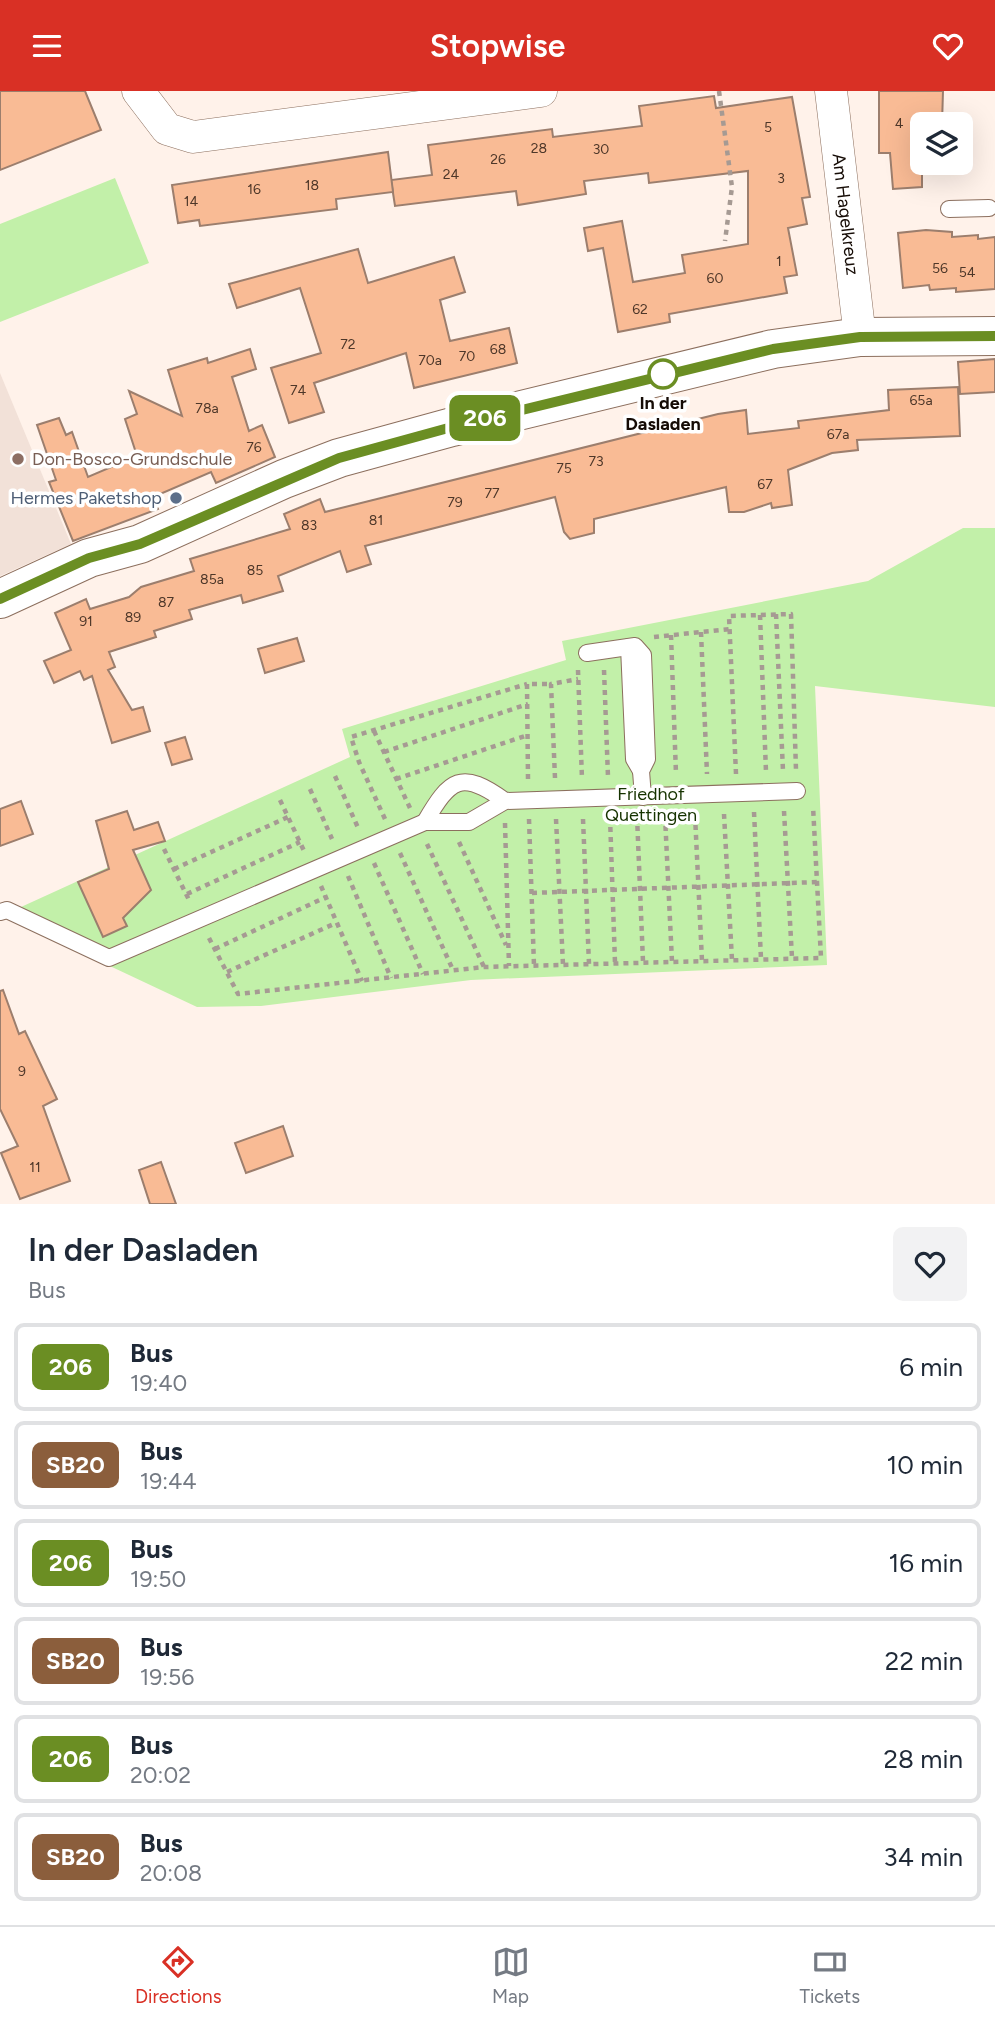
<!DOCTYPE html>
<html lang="en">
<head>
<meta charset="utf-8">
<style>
	body { margin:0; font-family:Figtree,sans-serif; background:#f2f2f3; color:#1f2937; height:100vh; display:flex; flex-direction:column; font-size:26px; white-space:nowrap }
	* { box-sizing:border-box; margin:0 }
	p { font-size:23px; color:#747a83 }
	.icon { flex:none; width:38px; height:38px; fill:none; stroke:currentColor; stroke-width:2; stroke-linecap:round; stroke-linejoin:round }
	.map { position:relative; height:1113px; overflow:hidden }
	.side { display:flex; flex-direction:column; background:#fff; flex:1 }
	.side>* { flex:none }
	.badge { padding:0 14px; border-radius:10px; font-size:24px; line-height:46px }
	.buttons { position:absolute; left:910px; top:21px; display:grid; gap:14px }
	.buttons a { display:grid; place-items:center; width:63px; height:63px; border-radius:10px; background:#fff; box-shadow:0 7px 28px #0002; font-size:35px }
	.map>.badge { position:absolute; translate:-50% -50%; box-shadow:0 0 0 4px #fff }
	.round { display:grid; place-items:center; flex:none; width:74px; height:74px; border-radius:10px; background:#f2f2f3 }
	.overview { display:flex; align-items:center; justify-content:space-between; height:119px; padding:0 28px }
	h1 { font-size:33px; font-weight:600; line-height:52px }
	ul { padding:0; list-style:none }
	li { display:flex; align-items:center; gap:21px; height:88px; margin:0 14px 10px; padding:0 14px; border:4px solid #e0e1e3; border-radius:10px }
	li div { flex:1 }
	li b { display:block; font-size:26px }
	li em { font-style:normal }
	li .badge { min-width:77px; font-weight:700; text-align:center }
	header { display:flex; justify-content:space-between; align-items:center; height:91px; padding:0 28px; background:#d93025; color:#fff; font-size:32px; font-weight:600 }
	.dock { display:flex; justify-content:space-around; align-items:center; height:98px; border-top:2px solid #e0e1e3; background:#fff; font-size:19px; color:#747a83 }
	.dock a { display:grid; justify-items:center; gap:4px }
	.dock .current { color:#d93025 }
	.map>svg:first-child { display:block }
</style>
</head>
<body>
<header><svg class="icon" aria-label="menu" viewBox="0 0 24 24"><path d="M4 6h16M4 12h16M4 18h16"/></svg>Stopwise<svg class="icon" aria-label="heart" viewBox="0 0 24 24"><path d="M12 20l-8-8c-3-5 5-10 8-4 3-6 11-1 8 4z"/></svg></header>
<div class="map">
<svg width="995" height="1113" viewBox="0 0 995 1113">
	<rect width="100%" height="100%" fill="#fff2ea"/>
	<!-- built -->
	<path fill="#f2e1d8" d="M 0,282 L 71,453 L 0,485 Z"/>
	<!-- green -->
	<g fill="#c2f0a9">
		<path d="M 115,87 L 149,172 L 0,231 L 0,133 Z"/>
		<path d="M 963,437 L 995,437 L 995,616 L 815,595 L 827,874 L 471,889 L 261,915 L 197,916 L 95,868 L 21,816 L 350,666 L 342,638 L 566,569 L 562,550 L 868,490 Z"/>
	</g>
	<!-- building -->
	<g fill="#f9bb95" stroke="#9c7e6d" stroke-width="2">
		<path d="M 0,0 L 85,0 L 101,39 L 0,79 Z"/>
		<path d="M 879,0 L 943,0 L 942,33 L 922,33 L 922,96 L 893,98 L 890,62 L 879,62 Z"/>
		<path d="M 714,5 L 716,17 L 792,6 L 810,106 L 802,107 L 807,133 L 788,137 L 797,184 L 784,186 L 787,202 L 669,223 L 670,231 L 618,241 L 603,157 L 588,160 L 584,137 L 622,130 L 633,191 L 685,182 L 682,164 L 748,153 L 748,80 L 649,92 L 648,82 L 584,90 L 586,103 L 518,114 L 516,100 L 395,115 L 391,89 L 432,84 L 428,54 L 552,38 L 553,46 L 642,35 L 639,15 Z"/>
		<path d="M 388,61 L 393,101 L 336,108 L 337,118 L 200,135 L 199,129 L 178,132 L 172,94 Z"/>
		<path d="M 926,139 L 952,141 L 952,146 L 978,144 L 978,148 L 995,146 L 995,198 L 956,201 L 956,197 L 930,199 L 929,194 L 903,197 L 898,142 Z"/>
		<path d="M 358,158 L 368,192 L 454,166 L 465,201 L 440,209 L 450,250 L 509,237 L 517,272 L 414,297 L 406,262 L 314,292 L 324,321 L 289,332 L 271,277 L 321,262 L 300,197 L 237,217 L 229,193 Z"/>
		<path d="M 250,258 L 256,278 L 232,286 L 249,340 L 262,334 L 275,366 L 216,392 L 211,381 L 153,406 L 158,418 L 73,450 L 49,391 L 56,389 L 37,334 L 59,327 L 66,344 L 72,341 L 88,386 L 137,365 L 125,328 L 137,323 L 129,300 L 182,325 L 168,279 L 207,267 L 208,272 Z"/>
		<path d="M 995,268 L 995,301 L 960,303 L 958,271 Z"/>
		<path d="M 958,296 L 960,345 L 857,349 L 858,359 L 832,362 L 788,379 L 792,414 L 772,417 L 771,412 L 744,421 L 729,421 L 726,396 L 594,428 L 594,442 L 570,448 L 564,441 L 555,406 L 365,455 L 371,473 L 347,481 L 340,460 L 278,485 L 283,500 L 243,512 L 241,504 L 189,519 L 192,528 L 154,540 L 156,546 L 109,561 L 115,576 L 108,579 L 132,619 L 143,616 L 150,640 L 112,652 L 92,585 L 84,589 L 80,580 L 54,592 L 44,570 L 71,559 L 55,522 L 86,508 L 90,518 L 129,506 L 141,496 L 194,480 L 190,468 L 290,438 L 284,423 L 320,408 L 325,421 L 718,323 L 746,319 L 748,343 L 799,337 L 798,330 L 889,319 L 888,299 Z"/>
		<path d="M 297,547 L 304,570 L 265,582 L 258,558 Z"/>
		<path d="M 185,646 L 192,668 L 172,674 L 165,652 Z"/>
		<path d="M 21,710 L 33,743 L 0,755 L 0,718 Z"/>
		<path d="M 127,720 L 134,739 L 158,731 L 165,750 L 133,759 L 151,799 L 123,827 L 127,835 L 103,846 L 78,791 L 109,778 L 96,730 Z"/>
		<path d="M 3,899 L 19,943 L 25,940 L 57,1008 L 43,1015 L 70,1090 L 20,1108 L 1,1062 L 18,1055 L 0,1018 L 0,900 Z"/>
		<path d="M 283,1035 L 293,1065 L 246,1082 L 235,1052 Z"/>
		<path d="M 161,1071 L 176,1113 L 150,1113 L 139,1079 Z"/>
	</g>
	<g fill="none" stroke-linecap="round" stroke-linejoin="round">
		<defs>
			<g id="lane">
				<path d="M 949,118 L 989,117"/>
				<path d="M 629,556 L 634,668 L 641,680"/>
				<path d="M 587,562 L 635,555 L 643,564 L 647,668 L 641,680 L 643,706"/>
				<path d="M 425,731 C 450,688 461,678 505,710"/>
				<path d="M 0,821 L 7,819 L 109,867 L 425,731 L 469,731 L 505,710 L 797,700"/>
			</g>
			<g id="street">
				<path d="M 138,0 L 167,38 L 193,46 L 541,0"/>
				<path id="s1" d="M 831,0 L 860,246"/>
			</g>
			<path id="secondary" d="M 0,508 L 89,467 L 140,453 L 284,388 L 339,367 L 452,336 L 773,258 L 860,246 L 995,245"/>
		</defs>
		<!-- lane casing -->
		<use href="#lane" stroke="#8c6f5e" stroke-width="18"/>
		<!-- street casing -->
		<use href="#street" stroke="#8c6f5e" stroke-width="33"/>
		<!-- secondary casing -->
		<use href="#secondary" stroke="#8c6f5e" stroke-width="40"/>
		<!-- path -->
		<g stroke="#a69a93" stroke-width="4.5" stroke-dasharray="5 5" stroke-linecap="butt">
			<path d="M 719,0 L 732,96 L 725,150"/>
			<path d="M 776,523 L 783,680"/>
			<path d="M 760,524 L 766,681"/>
			<path d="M 701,541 L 707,683"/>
			<path d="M 671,544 L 676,683"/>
			<path d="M 654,546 L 730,538"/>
			<path d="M 578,579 L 582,688"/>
			<path d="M 604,579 L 608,686"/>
			<path d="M 374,640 L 410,717"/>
			<path d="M 384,661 L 528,613"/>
			<path d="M 736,683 L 729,525 L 791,523 L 796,679"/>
			<path d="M 335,685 L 359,739"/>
			<path d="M 555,687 L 551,593 L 578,588"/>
			<path d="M 396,688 L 528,644"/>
			<path d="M 528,688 L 527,593 L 551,593"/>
			<path d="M 310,698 L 332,748"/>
			<path d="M 280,709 L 305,762"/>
			<path d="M 784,720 L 792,867"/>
			<path d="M 754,721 L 761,868"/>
			<path d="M 724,723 L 732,869"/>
			<path d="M 695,724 L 702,870"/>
			<path d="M 637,725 L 643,871"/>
			<path d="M 665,725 L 672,871"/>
			<path d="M 610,726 L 615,872"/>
			<path d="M 385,728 L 359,671 L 351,646 L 527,593"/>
			<path d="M 529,728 L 534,875"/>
			<path d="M 556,728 L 563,874"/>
			<path d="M 583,728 L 589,873"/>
			<path d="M 505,732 L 509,875"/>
			<path d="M 459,751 L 506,854"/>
			<path d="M 427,753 L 484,876"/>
			<path d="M 164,758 L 190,811"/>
			<path d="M 400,762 L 453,879"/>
			<path d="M 374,772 L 423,883"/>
			<path d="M 174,778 L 288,726"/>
			<path d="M 348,785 L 391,887"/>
			<path d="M 321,795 L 362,890"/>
			<path d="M 532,802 L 817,791"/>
			<path d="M 187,803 L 300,751"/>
			<path d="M 209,847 L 238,903 L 484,876 L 821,867 L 813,715"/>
			<path d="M 215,858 L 326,806"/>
			<path d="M 227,881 L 336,832"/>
		</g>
		<!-- lane -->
		<use href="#lane" stroke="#fff" stroke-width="16"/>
		<!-- street -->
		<use href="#street" stroke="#fff" stroke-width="32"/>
		<!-- secondary -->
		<use href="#secondary" stroke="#fff" stroke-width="38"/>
	</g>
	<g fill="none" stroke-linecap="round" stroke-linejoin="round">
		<defs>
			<path id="line" d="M 0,508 L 89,467 L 140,453 L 339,367 L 452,336 L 773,258 L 860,246 L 995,245"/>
		</defs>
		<!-- line casing -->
		<use href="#line" stroke="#fff" stroke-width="16"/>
		<!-- line -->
		<use href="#line" stroke="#6b8e23" stroke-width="10"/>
	</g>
	<!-- markers -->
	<circle fill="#fff" stroke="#6b8e23" stroke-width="3.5" cx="663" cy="283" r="14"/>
	<circle fill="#8d6e63" stroke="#fff" stroke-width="2.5" cx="18" cy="368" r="7"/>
	<circle fill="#5c6f8a" stroke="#fff" stroke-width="2.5" cx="176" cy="407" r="7"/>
	<g text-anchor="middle" stroke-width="7" stroke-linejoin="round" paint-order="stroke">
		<!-- number labels -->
		<g font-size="14" fill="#4e3729">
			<text x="899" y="37">4</text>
			<text x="768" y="41">5</text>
			<text x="539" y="62">28</text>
			<text x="601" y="63">30</text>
			<text x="498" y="73">26</text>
			<text x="451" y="88">24</text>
			<text x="781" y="92">3</text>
			<text x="312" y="99">18</text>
			<text x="254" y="103">16</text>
			<text x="191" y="115">14</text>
			<text x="779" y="175">1</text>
			<text x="940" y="182">56</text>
			<text x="967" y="186">54</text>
			<text x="715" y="192">60</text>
			<text x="640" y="223">62</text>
			<text x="348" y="258">72</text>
			<text x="498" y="263">68</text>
			<text x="467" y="270">70</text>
			<text x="430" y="274">70a</text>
			<text x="298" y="304">74</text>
			<text x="921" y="314">65a</text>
			<text x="207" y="322">78a</text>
			<text x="838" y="348">67a</text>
			<text x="254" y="361">76</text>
			<text x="596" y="375">73</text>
			<text x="564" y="382">75</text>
			<text x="765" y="398">67</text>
			<text x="492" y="407">77</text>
			<text x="455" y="416">79</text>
			<text x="376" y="434">81</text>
			<text x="309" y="439">83</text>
			<text x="255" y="484">85</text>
			<text x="212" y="493">85a</text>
			<text x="166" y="516">87</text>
			<text x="133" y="531">89</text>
			<text x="86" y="535">91</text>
			<text x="22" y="985">9</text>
			<text x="35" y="1081">11</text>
		</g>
		<!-- street labels -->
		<g font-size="18" fill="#150b05" stroke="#fff">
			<text dy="6" stroke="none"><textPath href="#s1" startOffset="124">Am Hagelkreuz</textPath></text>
		</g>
		<!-- stop labels -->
		<g font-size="18" font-weight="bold" fill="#150b05" stroke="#fff">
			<text x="663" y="318">In der<tspan x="663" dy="21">Dasladen</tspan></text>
		</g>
		<!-- education labels -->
		<g font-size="18" fill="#785e54" stroke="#fff" text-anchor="start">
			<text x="32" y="374">Don-Bosco-Grundschule</text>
		</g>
		<!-- service labels -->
		<g font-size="18" fill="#4e5e75" stroke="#fff" text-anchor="end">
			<text x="162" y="413">Hermes Paketshop</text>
		</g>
		<!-- park labels -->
		<g font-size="18" fill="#163300" stroke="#fff">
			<text x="651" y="709">Friedhof<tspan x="651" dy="21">Quettingen</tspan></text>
		</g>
	</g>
</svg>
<div class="buttons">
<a><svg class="icon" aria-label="layers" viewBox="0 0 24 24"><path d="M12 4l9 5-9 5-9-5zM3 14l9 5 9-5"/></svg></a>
</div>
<b class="badge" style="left:485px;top:327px;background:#6b8e23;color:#fff">206</b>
</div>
<section class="side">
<div class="overview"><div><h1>In der Dasladen</h1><p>Bus</p></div><a class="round"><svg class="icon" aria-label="heart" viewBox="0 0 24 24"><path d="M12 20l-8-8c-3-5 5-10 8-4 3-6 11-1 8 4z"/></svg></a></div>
<ul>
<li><span class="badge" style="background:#6b8e23;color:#fff">206</span><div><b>Bus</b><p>19:40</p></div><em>6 min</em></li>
<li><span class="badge" style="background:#8b5e3c;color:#fff">SB20</span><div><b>Bus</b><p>19:44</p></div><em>10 min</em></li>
<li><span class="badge" style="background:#6b8e23;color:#fff">206</span><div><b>Bus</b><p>19:50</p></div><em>16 min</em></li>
<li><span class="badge" style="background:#8b5e3c;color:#fff">SB20</span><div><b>Bus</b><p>19:56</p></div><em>22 min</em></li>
<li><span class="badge" style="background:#6b8e23;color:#fff">206</span><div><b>Bus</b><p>20:02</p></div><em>28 min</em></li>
<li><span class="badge" style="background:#8b5e3c;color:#fff">SB20</span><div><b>Bus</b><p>20:08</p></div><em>34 min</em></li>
</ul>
</section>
<nav class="dock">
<a class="current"><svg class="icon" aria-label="directions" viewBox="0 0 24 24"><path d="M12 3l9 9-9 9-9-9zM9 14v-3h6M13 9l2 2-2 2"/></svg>Directions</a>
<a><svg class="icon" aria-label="map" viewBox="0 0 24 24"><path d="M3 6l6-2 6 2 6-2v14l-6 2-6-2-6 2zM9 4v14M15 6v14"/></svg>Map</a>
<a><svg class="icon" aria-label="tickets" viewBox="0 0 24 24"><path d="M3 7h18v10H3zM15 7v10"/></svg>Tickets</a>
</nav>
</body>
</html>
